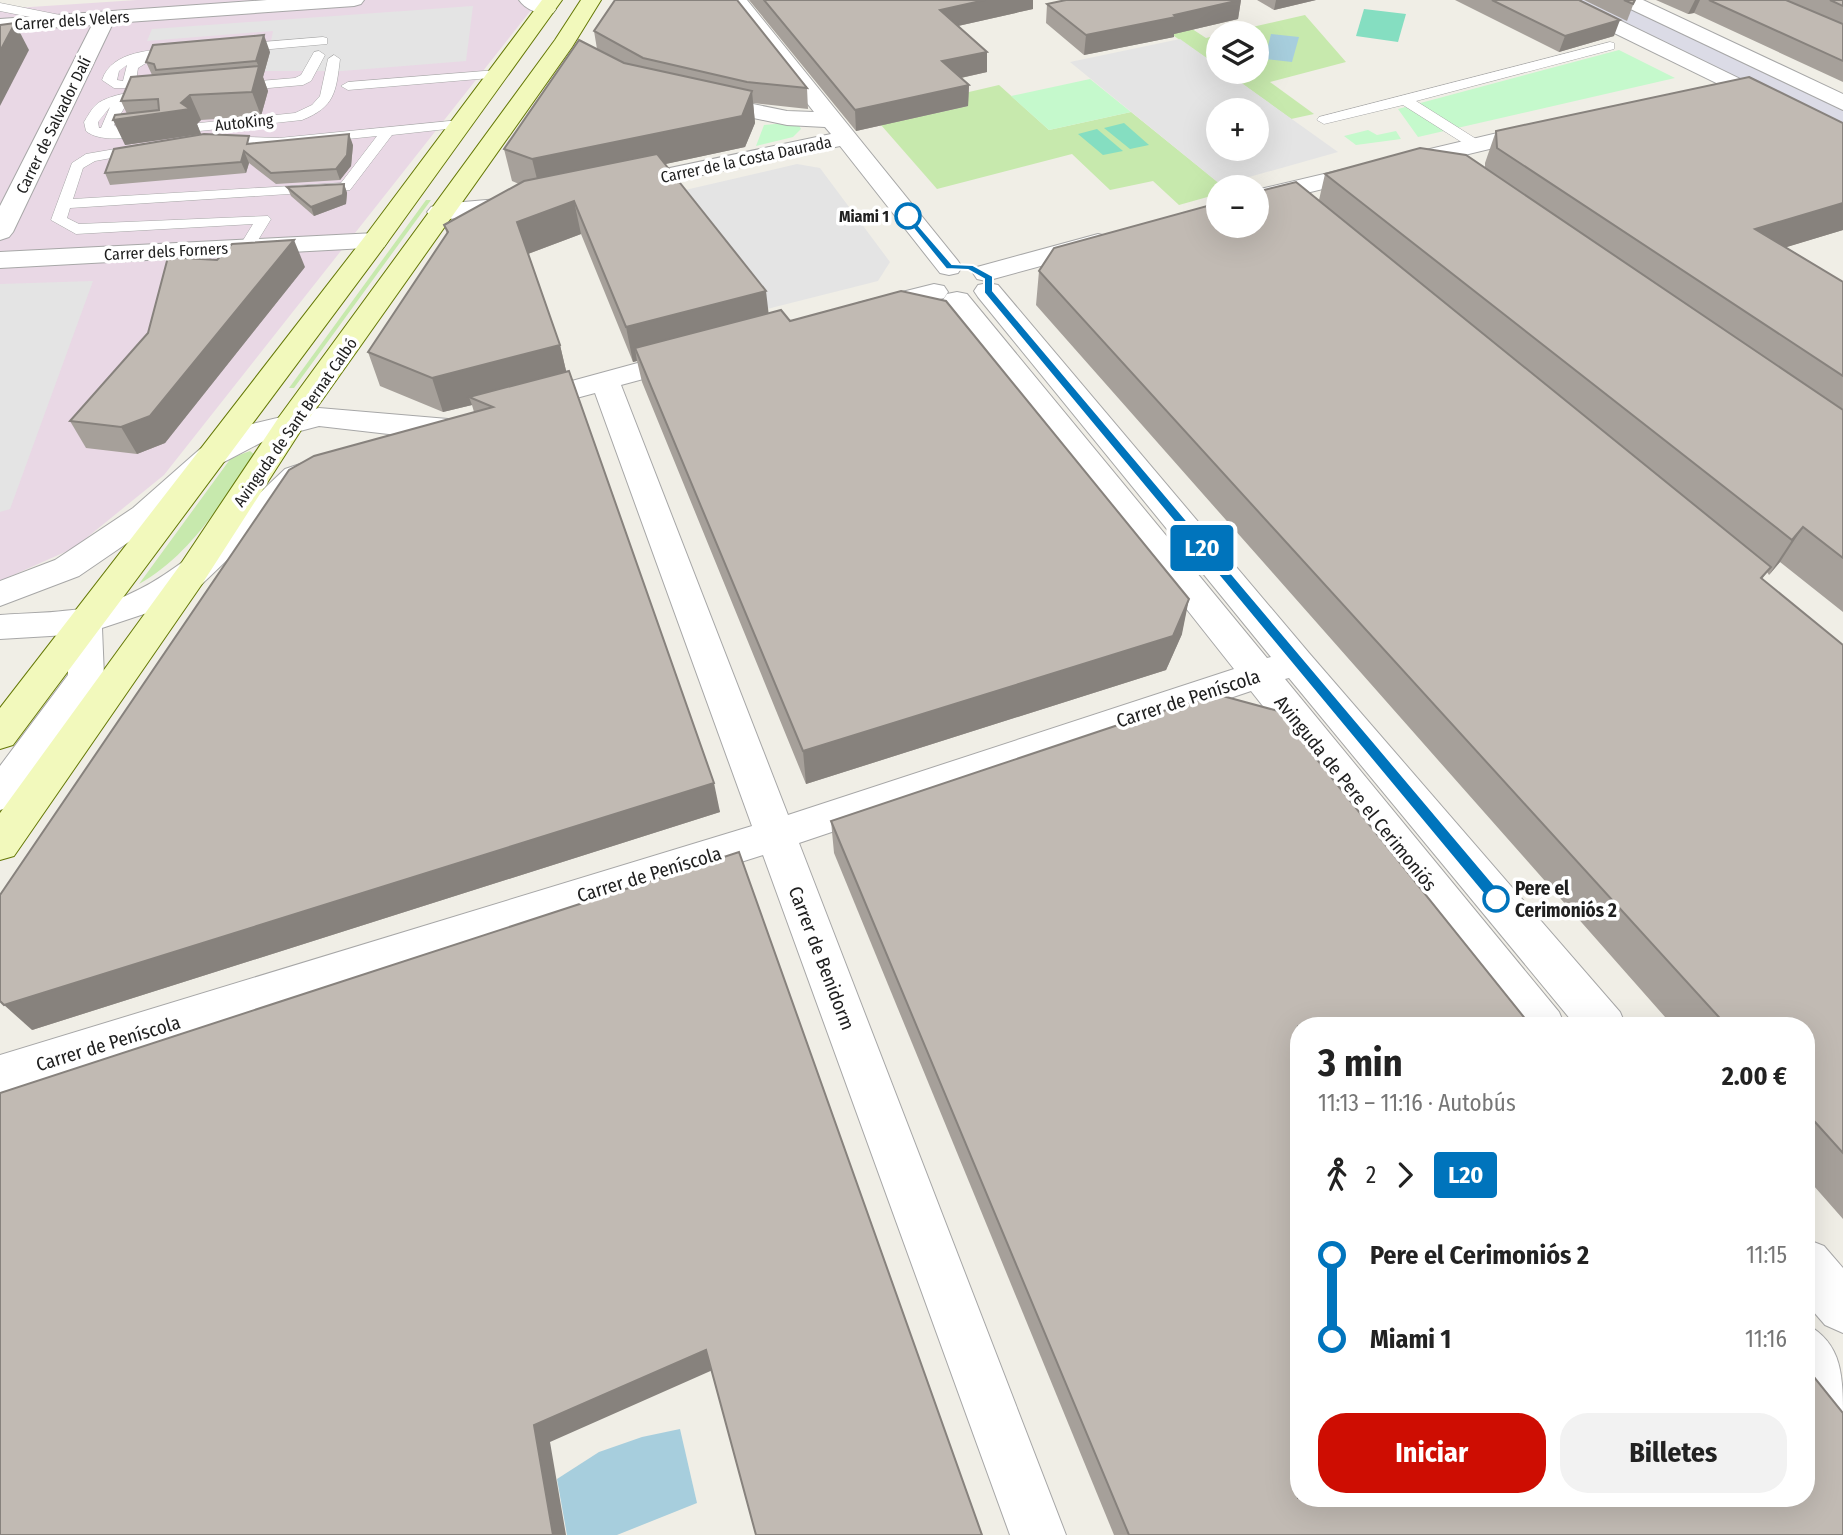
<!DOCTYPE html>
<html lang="es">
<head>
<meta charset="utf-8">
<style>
	body { margin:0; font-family:"Fira Sans Condensed",sans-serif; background:#f2f2f2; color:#222; height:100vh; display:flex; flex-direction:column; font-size:26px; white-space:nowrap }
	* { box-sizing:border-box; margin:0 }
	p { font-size:23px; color:#767676 }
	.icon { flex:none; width:38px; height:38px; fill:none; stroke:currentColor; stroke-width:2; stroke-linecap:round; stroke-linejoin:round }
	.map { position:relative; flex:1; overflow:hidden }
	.drawer { position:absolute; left:1290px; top:1017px; width:525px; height:490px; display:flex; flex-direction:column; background:#fff; border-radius:28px; box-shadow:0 7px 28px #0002 }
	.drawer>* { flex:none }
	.badge { padding:0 14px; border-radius:5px; font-size:24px; line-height:46px }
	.controls { position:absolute; left:1206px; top:21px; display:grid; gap:14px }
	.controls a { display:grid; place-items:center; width:63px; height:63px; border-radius:50%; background:#fff; box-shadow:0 7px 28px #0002; font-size:35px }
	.map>.badge { position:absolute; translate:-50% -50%; box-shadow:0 0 0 4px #fff }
	.legs { display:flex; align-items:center; gap:10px; height:77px; padding:0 28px; font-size:23px }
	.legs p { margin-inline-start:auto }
	.overview { display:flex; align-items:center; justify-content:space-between; height:119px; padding:0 28px }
	h1 { font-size:38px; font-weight:700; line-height:52px }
	.action { display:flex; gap:14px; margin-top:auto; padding:14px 28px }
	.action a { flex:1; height:80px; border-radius:28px; background:#ce0d02; color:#fff; font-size:28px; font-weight:700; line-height:80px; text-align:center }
	.action a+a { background:#f2f2f2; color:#222 }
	ul { padding:0 28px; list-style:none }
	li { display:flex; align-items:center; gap:24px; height:84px; font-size:26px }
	li i { display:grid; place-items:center; width:10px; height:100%; margin:0 9px; background:currentColor }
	li i::after { content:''; width:18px; height:18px; margin:-9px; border:5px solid; border-radius:50%; background:#fff }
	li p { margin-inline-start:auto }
	li:first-child i { background:linear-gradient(#0000 50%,currentColor 0) }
	li:last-child i { background:linear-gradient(currentColor 50%,#0000 0) }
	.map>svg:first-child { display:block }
</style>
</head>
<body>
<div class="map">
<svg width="1843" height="1535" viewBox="0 0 1843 1535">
	<rect width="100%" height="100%" fill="#f0eee6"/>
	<!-- industrial -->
	<path fill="#e9d8e5" d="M 137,0 L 539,0 L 164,475 L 74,548 L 0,581 L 0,9 Z"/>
	<!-- grass -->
	<g fill="#c7e9ad">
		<path d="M 1157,6 L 1206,38 L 1218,35 L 1218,66 L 1174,36 Z"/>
		<path d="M 1305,15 L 1346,62 L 1270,82 L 1314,114 L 1291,119 L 1226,72 L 1256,72 L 1256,33 L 1226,33 Z"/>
		<path d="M 999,85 L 1049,130 L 1131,112 L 1224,187 L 1218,187 L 1218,194 L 1179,205 L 1153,181 L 1110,190 L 1072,154 L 937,189 L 881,125 L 968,106 L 956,95 Z"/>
		<path d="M 426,200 L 431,200 L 294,388 L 289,388 Z"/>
		<path d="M 250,451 L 255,455 C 221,502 191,555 139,584 L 231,458 Z"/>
	</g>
	<!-- park -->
	<g fill="#c5f9cc">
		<path d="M 1619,50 L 1675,78 L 1418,137 L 1398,109 Z"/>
		<path d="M 1090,79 L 1131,112 L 1049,130 L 1011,96 Z"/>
		<path d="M 797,122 L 801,129 L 793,137 L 756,146 L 764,125 Z"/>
		<path d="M 1368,130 L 1377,135 L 1396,131 L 1401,139 L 1356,145 L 1344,136 Z"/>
	</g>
	<!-- pitch -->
	<g fill="#85dec1">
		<path d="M 1364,9 L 1406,14 L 1398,42 L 1356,36 Z"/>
		<path d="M 1124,123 L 1149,145 L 1130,149 L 1104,128 Z"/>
		<path d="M 1097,129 L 1123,151 L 1103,155 L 1078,134 Z"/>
	</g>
	<!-- parking -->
	<g fill="#e4e4e4" fill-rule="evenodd">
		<path d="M 473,6 L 466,61 L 342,71 L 265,71 L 273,31 L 147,41 L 152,29 Z"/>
		<path d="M 1180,39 L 1218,66 L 1218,72 L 1226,72 L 1338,152 L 1221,185 L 1070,62 ZM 1256,110 L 1256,149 L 1218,149 L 1218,110 Z"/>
		<path d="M 797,164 L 820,168 L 890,262 L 878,281 L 759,311 L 668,194 Z"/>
		<path d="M 93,281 L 10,509 L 0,512 L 0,284 Z"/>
	</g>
	<!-- plaza -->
	<path fill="#dbdbe6" d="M 1575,0 L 1615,0 L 1843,110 L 1843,132 Z"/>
	<!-- water -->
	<g fill="#a7cedd">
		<path d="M 1271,34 L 1299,37 L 1292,62 L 1265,59 Z"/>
		<path d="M 680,1429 L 697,1503 L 617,1535 L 567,1535 L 557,1479 L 599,1452 L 642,1437 Z"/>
	</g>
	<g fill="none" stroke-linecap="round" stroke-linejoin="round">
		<defs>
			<g id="lane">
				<path d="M 0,3 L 65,16 L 71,20 L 65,24 L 0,11 Z"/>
				<path d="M 323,37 L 327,38 L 327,44 L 238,52 L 232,48 L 238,44 Z"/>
				<path d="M 1610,42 L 1614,43 L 1614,49 L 1416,101 L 1481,142 L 1481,148 L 1471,148 L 1403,105 L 1324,124 L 1317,120 L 1319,117 Z"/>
				<path d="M 180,48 L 186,52 L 184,55 L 154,58 L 138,68 L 136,81 L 159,82 L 159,88 L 114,88 L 102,80 C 112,50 153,50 180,48 ZM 127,65 L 123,81 L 117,80 L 119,71 Z"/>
				<path d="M 319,51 L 325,55 L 311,81 L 303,85 L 235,91 L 228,87 L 235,83 L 295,78 L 301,75 L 314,52 Z"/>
				<path d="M 334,55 L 340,59 C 336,92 335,107 302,120 L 143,137 C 126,138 99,142 86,131 L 84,122 C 88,116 91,109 97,104 C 108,95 145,87 155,95 L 153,98 L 126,105 L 114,125 L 120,130 L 143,129 L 295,113 L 312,105 L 320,96 L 328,59 ZM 110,107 L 101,128 L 99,128 L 98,122 Z"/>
				<path d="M 497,70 L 502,71 L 502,77 L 348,90 L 341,86 L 348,82 Z"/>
				<path d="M 460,120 L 467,124 L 465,127 L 392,135 L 350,190 L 70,208 L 67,218 L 79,224 L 268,216 L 271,219 L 252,250 L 247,252 L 239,247 L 253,224 L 76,234 L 51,220 L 72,163 L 86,154 L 144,144 L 151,148 L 144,152 L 95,161 L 83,168 L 73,199 L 341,183 L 377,136 L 279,146 L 220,144 L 213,140 L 220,136 L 279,138 Z"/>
			</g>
			<g id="street">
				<path d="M 267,0 L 364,0 L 361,4 L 354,6 L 113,23 L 13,232 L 9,237 L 0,240 L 0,206 L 92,25 L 0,31 L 0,19 Z"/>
				<path d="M 519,0 L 544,0 L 556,9 L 553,13 C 541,16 526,10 519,0 Z"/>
				<path d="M 726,0 L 747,0 L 958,261 L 962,267 L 958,273 L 949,275 L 940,273 L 840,146 L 622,192 L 613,190 L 610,185 L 613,180 L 831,134 L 825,127 L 787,125 L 696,106 L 693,101 L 696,96 L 704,94 L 787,111 L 814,112 Z"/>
				<path d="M 1552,0 L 1578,0 L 1843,129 L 1843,145 L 1555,4 Z"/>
				<path d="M 1617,0 L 1643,0 L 1843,94 L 1843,110 L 1620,4 Z"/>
				<path d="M 1544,122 L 1552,124 L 1556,129 L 1552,134 L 1256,205 L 1256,190 Z"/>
				<path d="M 522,197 L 531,200 L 535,205 L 531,210 L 440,220 L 431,217 L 427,212 L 431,207 L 440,204 Z"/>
				<path d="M 375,233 L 384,235 L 388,241 L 384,247 L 0,268 L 0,252 Z"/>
				<path d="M 1098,234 L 1107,236 L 1111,242 L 1107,248 L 986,281 L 977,279 L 973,273 L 977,267 Z"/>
				<path d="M 988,283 L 998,285 L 1309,653 L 1620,1012 L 1626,1026 L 1576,1026 L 1289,678 L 1285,679 L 1559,1012 L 1565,1026 L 1516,1026 L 1251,691 L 799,843 L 1066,1535 L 1010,1535 L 763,855 L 0,1097 L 0,1055 L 752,826 L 595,393 L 524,412 L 513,409 L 509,403 L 513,397 L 689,349 L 699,352 L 703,358 L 699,364 L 621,385 L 788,815 L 1234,669 L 947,306 L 943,300 L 947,294 L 957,292 L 967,294 L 1267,658 L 1271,657 L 978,297 L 974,291 L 978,285 Z"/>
				<path d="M 934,284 L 944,286 L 948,292 L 944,298 L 868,317 L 858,315 L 854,309 L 858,303 Z"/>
				<path d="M 319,408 L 448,419 L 452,426 L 448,433 L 406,436 L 319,426 L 266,440 L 222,463 L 155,524 L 79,576 L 0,606 L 0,581 L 55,560 L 133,508 L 200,449 L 244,426 Z"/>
				<path d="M 303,463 L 314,466 L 319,473 L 314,480 L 307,483 L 202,584 L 147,613 L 102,628 L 104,677 L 14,806 L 0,810 L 0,766 L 68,675 L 67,635 L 0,639 L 0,615 C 26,613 54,613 80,609 C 163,597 227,523 285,469 Z"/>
				<path d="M 1806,1239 L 1824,1246 L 1843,1268 L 1843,1333 L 1825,1325 L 1806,1303 Z"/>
				<path d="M 1806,1324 C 1843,1344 1843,1376 1843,1422 L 1824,1414 L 1806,1391 Z"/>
			</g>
			<g id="secondary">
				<path d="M 542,0 L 562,0 L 384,247 L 13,745 L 0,749 L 0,708 L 366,235 Z"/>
				<path d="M 581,0 L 601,0 L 572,47 L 303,427 L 202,584 L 14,856 L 0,860 L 0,813 L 178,568 L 279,417 L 555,40 Z"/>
			</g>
		</defs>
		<!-- lane casing -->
		<use href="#lane" stroke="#a7a7a7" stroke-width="1"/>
		<!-- street casing -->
		<use href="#street" stroke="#a7a7a7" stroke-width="2"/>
		<!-- secondary casing -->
		<use href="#secondary" stroke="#657806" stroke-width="2"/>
		<!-- lane -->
		<use href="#lane" fill="#fff" fill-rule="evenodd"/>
		<!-- street -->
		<use href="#street" fill="#fff" fill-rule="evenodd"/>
		<!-- secondary -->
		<use href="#secondary" fill="#f2f9bc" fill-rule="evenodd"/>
	</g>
	<!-- wall -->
	<g fill="#a6a09a">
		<path d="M 749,0 L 1033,0 L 1033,9 L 958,26 L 987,52 L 987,72 L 961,78 L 969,85 L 968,106 L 856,131 Z"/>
		<path d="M 1241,0 L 1238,19 L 1174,34 L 1174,37 L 1084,55 L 1046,23 L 1047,4 Z"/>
		<path d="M 1257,0 L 1316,0 L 1274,10 Z"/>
		<path d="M 1455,0 L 1579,0 L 1614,36 L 1559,52 Z"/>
		<path d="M 1584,0 L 1635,0 L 1627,21 Z"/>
		<path d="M 1656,0 L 1843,0 L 1843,82 L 1694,13 L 1688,14 Z"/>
		<path d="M 594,31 L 807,88 L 808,109 L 753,103 L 755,123 L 745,147 L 665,164 L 768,313 L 790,321 L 1182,634 L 1166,670 L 806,784 L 642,382 L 637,361 L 633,362 L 581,234 L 528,254 L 560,345 L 566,371 L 720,812 L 32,1030 L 474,412 L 472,405 L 443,412 L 380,386 L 368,352 L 447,234 L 444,225 L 519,184 L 512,181 L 504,149 L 597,49 Z"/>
		<path d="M 270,52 L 263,77 L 268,91 L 261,116 L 201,120 L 197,124 L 201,134 L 125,145 L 127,114 L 121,101 L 152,75 L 146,62 Z"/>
		<path d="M 1843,123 L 1843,230 L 1786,247 L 1843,282 L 1843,612 L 1780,562 L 1769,575 L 1767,572 L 1762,579 L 1843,645 L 1843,1219 L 1806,1177 L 1806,1026 L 1673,1026 L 1036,305 L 1039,271 L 1319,200 L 1325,174 L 1485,168 L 1485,163 L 1496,131 Z"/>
		<path d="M 251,143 L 353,145 L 351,166 L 340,180 L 276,184 L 249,163 L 246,173 L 110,185 L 105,173 Z"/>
		<path d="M 344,184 L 347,193 L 346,204 L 314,216 L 291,196 L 287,187 Z"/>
		<path d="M 305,267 L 165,443 L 137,454 L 86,448 L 70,421 Z"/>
		<path d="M 831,821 L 1843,1535 L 1114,1535 L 834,853 Z"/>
	</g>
	<!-- shaded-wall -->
	<g fill="#87827d">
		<path d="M 985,0 L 1033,0 L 1033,9 L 940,30 L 940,10 Z"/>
		<path d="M 1241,0 L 1238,19 L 1174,34 L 1174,37 L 1084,55 L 1086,35 Z"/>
		<path d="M 1276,0 L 1316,0 L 1274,10 Z"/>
		<path d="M 1695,0 L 1700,0 L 1694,13 L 1688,14 Z"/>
		<path d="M 1620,20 L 1614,36 L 1559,52 L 1565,36 Z"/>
		<path d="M 15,23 L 29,50 L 0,106 L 0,51 Z"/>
		<path d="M 264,35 L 270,52 L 263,77 L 268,91 L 261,116 L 252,92 L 259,67 L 256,61 Z"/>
		<path d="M 987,52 L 987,72 L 942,82 L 942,61 Z"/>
		<path d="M 969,85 L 968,106 L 856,131 L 855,110 Z"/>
		<path d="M 752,91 L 755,123 L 745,147 L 540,191 L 532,159 Z"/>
		<path d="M 190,95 L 201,120 L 197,124 L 201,134 L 125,145 L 113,120 L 184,110 L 181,103 Z"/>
		<path d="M 349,134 L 353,145 L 351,166 L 340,180 L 336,169 Z"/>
		<path d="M 244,151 L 249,163 L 246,173 L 241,162 Z"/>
		<path d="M 344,184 L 347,193 L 346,204 L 314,216 L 311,207 Z"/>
		<path d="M 574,201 L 581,234 L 525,255 L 517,222 Z"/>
		<path d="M 1843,203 L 1843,230 L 1738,262 L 1755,229 Z"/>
		<path d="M 294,240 L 305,267 L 165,443 L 137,454 L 121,427 Z"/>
		<path d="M 766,291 L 770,325 L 635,348 L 637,361 L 633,362 L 626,327 Z"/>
		<path d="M 560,345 L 568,379 L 469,397 L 472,405 L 443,412 L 432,378 Z"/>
		<path d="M 1803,527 L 1780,562 L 1769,575 L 1792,540 Z"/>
		<path d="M 1189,599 L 1182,634 L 1166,670 L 806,784 L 803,751 Z"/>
		<path d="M 714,783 L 720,812 L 32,1030 L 4,1005 Z"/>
		<path d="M 706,1350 L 715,1369 L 550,1442 L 566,1535 L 553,1535 L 534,1425 Z"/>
	</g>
	<!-- building -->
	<g fill="#c1bab3" stroke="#87827d" stroke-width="2">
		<path d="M 615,0 L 737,0 L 807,88 L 747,82 L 643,58 L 594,31 Z"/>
		<path d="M 764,0 L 985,0 L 940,10 L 987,52 L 942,61 L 969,85 L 855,110 Z"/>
		<path d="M 1066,0 L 1240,0 L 1174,15 L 1176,17 L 1086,35 L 1047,4 Z"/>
		<path d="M 1492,0 L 1579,0 L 1620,20 L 1565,36 Z"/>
		<path d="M 1624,0 L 1635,0 L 1633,4 Z"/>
		<path d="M 1709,0 L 1786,0 L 1843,24 L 1843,61 Z"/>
		<path d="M 1830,0 L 1843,0 L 1843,6 Z"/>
		<path d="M 15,23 L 0,51 L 0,25 Z"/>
		<path d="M 264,35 L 256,61 L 156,70 L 154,64 L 146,62 L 153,45 Z"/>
		<path d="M 579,40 L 624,63 L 752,91 L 742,116 L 532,159 L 504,149 Z"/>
		<path d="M 259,66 L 252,92 L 190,95 L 181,103 L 190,109 L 113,120 L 115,115 L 159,110 L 158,99 L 121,101 L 131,77 Z"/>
		<path d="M 1749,77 L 1843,123 L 1843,203 L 1755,229 L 1843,282 L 1843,376 L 1497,148 L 1496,131 Z"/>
		<path d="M 204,134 L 249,136 L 247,144 L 349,134 L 347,155 L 336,169 L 271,173 L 244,151 L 241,162 L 105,173 L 114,149 Z"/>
		<path d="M 1420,148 L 1466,155 L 1843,410 L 1843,558 L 1803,527 L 1792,540 L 1325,174 Z"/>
		<path d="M 657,154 L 766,291 L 626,327 L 574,201 L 517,222 L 560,345 L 432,378 L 368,352 L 448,232 L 444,225 L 524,181 Z"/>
		<path d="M 1296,182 L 1771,567 L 1761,578 L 1843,645 L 1843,1153 L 1806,1112 L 1806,1026 L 1727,1026 L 1039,271 L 1054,248 L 1218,203 L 1218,226 L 1256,226 L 1256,192 Z"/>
		<path d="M 344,184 L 343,195 L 311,207 L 287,187 Z"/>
		<path d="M 294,240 L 150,416 L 121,427 L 70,421 L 148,333 L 168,257 L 217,260 L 232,244 Z"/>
		<path d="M 901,291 L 946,301 L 1189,599 L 1173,636 L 803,751 L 635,348 L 781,310 L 790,321 Z"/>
		<path d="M 569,371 L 714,783 L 4,1005 L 0,1001 L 0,895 L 289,470 L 314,456 L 493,407 L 469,397 Z"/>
		<path d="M 1219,695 L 1278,711 L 1531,1026 L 1298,1026 L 1298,1498 L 1806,1498 L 1806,1367 L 1843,1413 L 1843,1535 L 1129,1535 L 831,821 L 1142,717 Z"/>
		<path d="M 739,852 L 982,1535 L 756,1535 L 706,1350 L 534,1425 L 553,1535 L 0,1535 L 0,1093 Z"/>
	</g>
	<!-- line-1 -->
	<path fill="#0074bc" stroke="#fff" stroke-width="2" d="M 908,213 L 952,264 L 973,265 L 993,276 L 993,291 L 1502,894 L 1504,899 L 1502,903 L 1491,903 L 984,293 L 984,279 L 968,270 L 946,269 L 903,216 Z"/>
	<!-- markers -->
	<g fill="#fff" stroke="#0074bc" stroke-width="3.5">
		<circle cx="908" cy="216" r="12"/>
		<circle cx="1496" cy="899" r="12"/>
	</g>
	<g text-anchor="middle" stroke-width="7" stroke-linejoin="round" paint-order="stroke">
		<!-- far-street labels -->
		<g font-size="16" fill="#202020" stroke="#fff">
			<text transform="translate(72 20) rotate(-4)" y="6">Carrer dels Velers</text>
			<text transform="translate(244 122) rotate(-6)" y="6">AutoKing</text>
			<text transform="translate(53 125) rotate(-64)" y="6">Carrer de Salvador Dalí</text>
			<text transform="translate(746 159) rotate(-12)" y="6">Carrer de la Costa Daurada</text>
			<text transform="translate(166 251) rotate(-3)" y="6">Carrer dels Forners</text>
			<text transform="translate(295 422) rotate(-55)" y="6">Avinguda de Sant Bernat Calbó</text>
		</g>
		<!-- far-stop labels -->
		<g font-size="16" font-weight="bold" fill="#202020" stroke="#fff" text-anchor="end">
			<text x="889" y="222">Miami 1</text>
		</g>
		<!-- street labels -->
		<g font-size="19" fill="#202020" stroke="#fff">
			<text transform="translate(1188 698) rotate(-18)" y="7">Carrer de Peníscola</text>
			<text transform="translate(1356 793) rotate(51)" y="7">Avinguda de Pere el Cerimoniós</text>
			<text transform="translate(649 874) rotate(-17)" y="7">Carrer de Peníscola</text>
			<text transform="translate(822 958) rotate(69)" y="7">Carrer de Benidorm</text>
			<text transform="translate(108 1043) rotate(-17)" y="7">Carrer de Peníscola</text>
		</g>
		<!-- stop labels -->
		<g font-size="19" font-weight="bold" fill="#202020" stroke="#fff" text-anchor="start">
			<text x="1515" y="895">Pere el<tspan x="1515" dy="22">Cerimoniós 2</tspan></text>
		</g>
	</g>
</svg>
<div class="controls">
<a><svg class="icon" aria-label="layers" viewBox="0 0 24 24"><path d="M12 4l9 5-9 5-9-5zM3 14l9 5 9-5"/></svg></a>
<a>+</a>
<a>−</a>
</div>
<b class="badge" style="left:1202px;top:548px;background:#0074bc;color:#fff">L20</b>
<section class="drawer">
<div class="overview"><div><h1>3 min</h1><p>11:13 – 11:16 · Autobús</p></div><b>2.00 €</b></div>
<div class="legs"><svg class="icon" aria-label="walk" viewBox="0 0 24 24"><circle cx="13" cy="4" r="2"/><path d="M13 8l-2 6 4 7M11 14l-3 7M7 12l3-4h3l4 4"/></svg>2<svg class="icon" aria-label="forward" viewBox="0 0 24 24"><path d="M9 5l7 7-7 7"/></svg><b class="badge" style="background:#0074bc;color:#fff">L20</b></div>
<ul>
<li><i style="color:#0074bc"></i><b>Pere el Cerimoniós 2</b><p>11:15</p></li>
<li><i style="color:#0074bc"></i><b>Miami 1</b><p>11:16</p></li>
</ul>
<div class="action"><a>Iniciar</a><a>Billetes</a></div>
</section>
</div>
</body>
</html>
